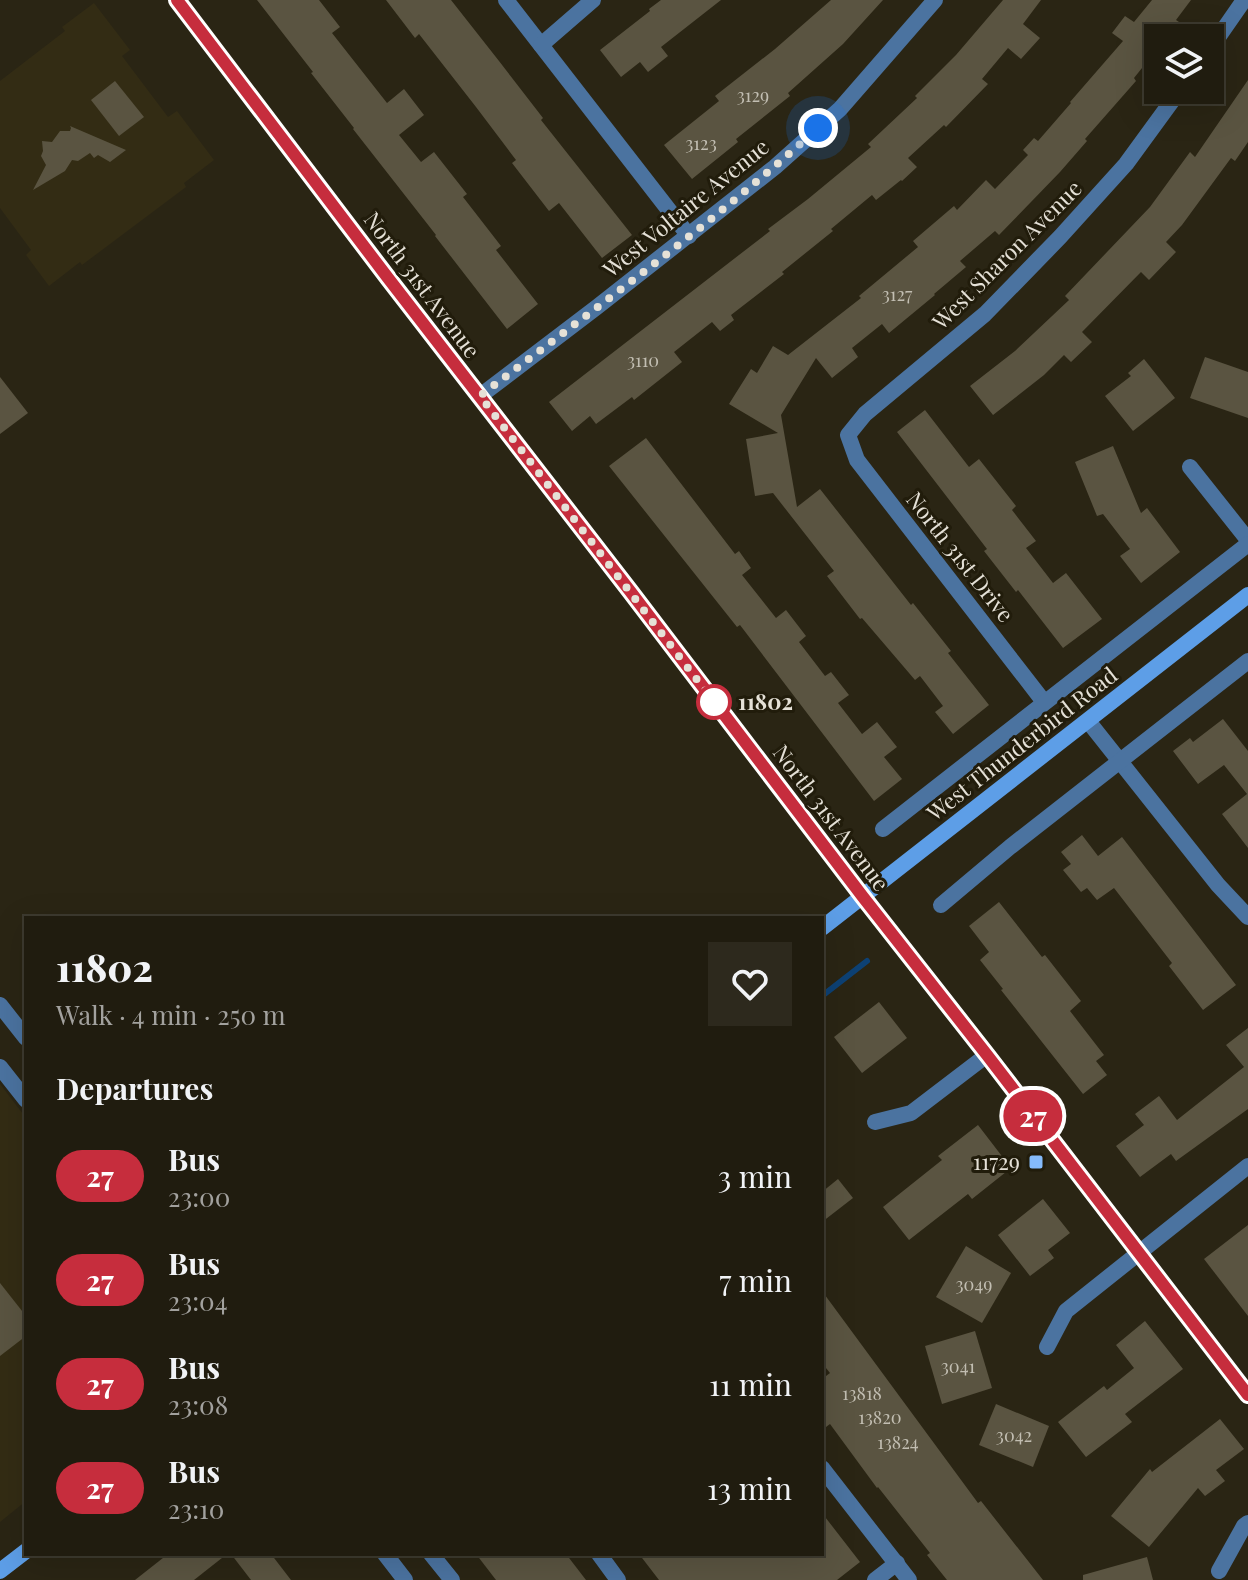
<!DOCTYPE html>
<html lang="en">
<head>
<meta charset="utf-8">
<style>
	body { margin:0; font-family:"Playfair Display",serif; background:#2d291d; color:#f1f3f6; height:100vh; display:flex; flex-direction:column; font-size:30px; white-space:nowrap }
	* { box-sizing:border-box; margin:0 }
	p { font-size:26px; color:#a2a19e }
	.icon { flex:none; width:44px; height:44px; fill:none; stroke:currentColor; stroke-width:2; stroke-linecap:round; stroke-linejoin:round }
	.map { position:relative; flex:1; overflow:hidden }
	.panel { position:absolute; left:24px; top:916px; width:800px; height:640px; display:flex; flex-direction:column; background:#201c0f; border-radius:0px; box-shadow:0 8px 32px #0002,0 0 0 2px #3d3a2f }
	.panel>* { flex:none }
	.badge { padding:0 16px; border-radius:26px; font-size:28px; line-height:52px }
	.buttons { position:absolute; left:1144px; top:24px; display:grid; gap:16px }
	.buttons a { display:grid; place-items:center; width:80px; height:80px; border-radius:0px; background:#201c0f; box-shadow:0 8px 32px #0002,0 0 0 2px #3d3a2f; font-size:40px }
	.you { position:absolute; width:40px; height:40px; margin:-20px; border:6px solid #fff; border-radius:50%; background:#1a73e8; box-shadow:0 0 0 12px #1a73e833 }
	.map>.badge { position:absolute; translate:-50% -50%; box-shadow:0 0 0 4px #fff }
	h2 { padding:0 32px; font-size:30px; line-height:72px }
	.round { display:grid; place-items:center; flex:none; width:84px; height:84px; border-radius:0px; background:#2d291d }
	.headline { display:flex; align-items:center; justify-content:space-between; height:136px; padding:0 32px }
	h1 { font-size:38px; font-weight:800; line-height:60px }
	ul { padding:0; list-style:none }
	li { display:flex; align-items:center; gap:24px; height:104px; padding:0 32px }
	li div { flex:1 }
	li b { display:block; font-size:30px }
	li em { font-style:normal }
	li .badge { min-width:88px; font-weight:700; text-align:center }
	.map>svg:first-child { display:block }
</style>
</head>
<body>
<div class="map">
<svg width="1248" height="1580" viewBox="0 0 1248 1580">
	<rect width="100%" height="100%" fill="#2a2514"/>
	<!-- built -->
	<g fill="#332c14">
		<path d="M 94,3 L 130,50 L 122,56 L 168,117 L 177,111 L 214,160 L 184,183 L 186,187 L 82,265 L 80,262 L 49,286 L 26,255 L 31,250 L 0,208 L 0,81 L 65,31 L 62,27 Z"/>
		<path d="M 0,1084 L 26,1118 L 26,1501 L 0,1522 Z"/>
	</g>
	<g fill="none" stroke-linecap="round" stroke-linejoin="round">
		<!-- stream -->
		<path stroke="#0d4174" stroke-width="6" d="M 822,996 L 867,961"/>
	</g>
	<!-- building -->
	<g fill="#5a5441">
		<path d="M 257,0 L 319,0 L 340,27 L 332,33 L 387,103 L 404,89 L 424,115 L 399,135 L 421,162 L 434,152 L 467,194 L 463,197 L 501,246 L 496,250 L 538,304 L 507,329 L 435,236 L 436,235 L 353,129 L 354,128 L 311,73 L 313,72 Z"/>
		<path d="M 386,0 L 451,0 L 499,61 L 543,118 L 541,120 L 632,235 L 602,258 L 559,203 L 549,211 L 512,163 L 516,160 L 476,107 L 419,34 L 415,38 Z"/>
		<path d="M 661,0 L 721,0 L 661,47 L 668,56 L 648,72 L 640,62 L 621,77 L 600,50 L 650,11 L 649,9 Z"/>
		<path d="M 831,0 L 883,0 L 843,44 L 788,93 L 790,96 L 736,139 L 738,142 L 692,179 L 664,145 L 719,101 L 715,96 L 775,49 Z"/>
		<path d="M 1003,0 L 1041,0 L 1023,24 L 1040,38 L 1021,59 L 1008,48 L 982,79 L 988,84 L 946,127 L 944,125 L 908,158 L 917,167 L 902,181 L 901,180 L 876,200 L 872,195 L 831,229 L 833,231 L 782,272 L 784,274 L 731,315 L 734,320 L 720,331 L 712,322 L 674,352 L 682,362 L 634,400 L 632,397 L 596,424 L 590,416 L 572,431 L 549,402 L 770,231 L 768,229 L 808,199 L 871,147 L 868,144 L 917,98 L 915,96 L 956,55 Z"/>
		<path d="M 1152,0 L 1191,0 L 1176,20 L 1179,22 L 1166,38 L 1158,38 L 1158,48 L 1134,78 L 1136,81 L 1085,139 L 1087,141 L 1060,172 L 999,235 L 995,231 L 960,261 L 966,267 L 934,294 L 935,295 L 889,333 L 882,324 L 852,348 L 858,357 L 832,378 L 816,358 L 781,415 L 797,507 L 820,489 L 911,605 L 913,603 L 951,651 L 948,653 L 989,705 L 953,734 L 935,712 L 943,706 L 920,676 L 915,680 L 862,618 L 860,619 L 827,576 L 834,571 L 773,493 L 755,496 L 746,439 L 778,433 L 729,404 L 751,369 L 757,373 L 773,346 L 788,355 L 861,298 L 859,296 L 918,247 L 913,241 L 954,206 L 957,210 L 986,180 L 995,189 L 1028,155 L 1023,150 L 1034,138 L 1038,141 L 1071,103 L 1070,102 L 1123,41 L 1112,33 L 1125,16 L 1134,22 Z"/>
		<path d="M 1248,80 L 1248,142 L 1235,161 L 1231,158 L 1182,225 L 1166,242 L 1176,252 L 1149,280 L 1141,272 L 1082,332 L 1092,342 L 1071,362 L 1064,355 L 1044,375 L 993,415 L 970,386 L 1015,351 L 1069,300 L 1065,296 L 1150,207 L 1190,152 L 1195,157 Z"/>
		<path d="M 115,81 L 144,117 L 119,136 L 91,100 Z"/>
		<path d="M 70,126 L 126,150 L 110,162 L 98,155 L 94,158 L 90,153 L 78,161 L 72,160 L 65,171 L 33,190 L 46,165 L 41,156 L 43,151 L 42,141 L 52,142 L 60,131 L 70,131 L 71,128 Z"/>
		<path d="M 1205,357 L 1248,372 L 1248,418 L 1190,398 Z"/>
		<path d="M 1144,359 L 1175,398 L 1133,431 L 1105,396 L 1131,376 L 1128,373 Z"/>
		<path d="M 0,377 L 28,413 L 0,434 Z"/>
		<path d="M 925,410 L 969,467 L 979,459 L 1016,506 L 1012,510 L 1036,541 L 1026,548 L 1053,583 L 1066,573 L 1102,619 L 1063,648 L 1018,590 L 1016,592 L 984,551 L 987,549 L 897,432 Z"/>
		<path d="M 646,438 L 735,554 L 739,551 L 751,568 L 742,575 L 776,618 L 786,610 L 806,636 L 799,642 L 825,676 L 831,672 L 849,695 L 838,703 L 862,734 L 877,722 L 897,747 L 884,757 L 902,779 L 874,801 L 740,625 L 737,627 L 609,466 Z"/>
		<path d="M 1113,446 L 1141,513 L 1147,508 L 1180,552 L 1141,583 L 1120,556 L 1130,549 L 1103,514 L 1097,516 L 1075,462 Z"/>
		<path d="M 1223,719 L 1248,751 L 1248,848 L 1222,814 L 1247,794 L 1224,765 L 1198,784 L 1173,751 L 1190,738 L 1193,742 Z"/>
		<path d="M 1082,835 L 1098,856 L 1122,837 L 1236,985 L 1203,1010 L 1169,966 L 1172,963 L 1114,888 L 1097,900 L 1087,888 L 1081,892 L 1063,870 L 1071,864 L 1061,852 Z"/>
		<path d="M 999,902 L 1042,957 L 1045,955 L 1081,1001 L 1070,1011 L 1104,1055 L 1096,1061 L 1107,1075 L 1083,1094 L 1001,990 L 1003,989 L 980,960 L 989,952 L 969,926 Z"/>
		<path d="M 879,1002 L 907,1038 L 862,1073 L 834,1037 Z"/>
		<path d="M 1248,1028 L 1248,1109 L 1176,1161 L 1171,1154 L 1140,1177 L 1116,1146 L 1144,1125 L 1135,1114 L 1159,1096 L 1177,1120 L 1244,1067 L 1226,1045 Z"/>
		<path d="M 978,1125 L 1011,1168 L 972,1199 L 968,1194 L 909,1240 L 883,1207 L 942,1160 L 938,1156 Z"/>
		<path d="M 838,1179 L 853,1198 L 822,1222 L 822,1192 Z"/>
		<path d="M 1043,1199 L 1070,1233 L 1048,1250 L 1054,1258 L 1030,1276 L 998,1235 Z"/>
		<path d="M 1248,1225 L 1248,1316 L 1204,1259 Z"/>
		<path d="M 966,1246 L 1011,1273 L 982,1323 L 936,1297 Z"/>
		<path d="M 0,1283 L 26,1316 L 26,1336 L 0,1356 Z"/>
		<path d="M 822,1291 L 978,1503 L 981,1501 L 1043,1580 L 947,1580 L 927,1555 L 930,1553 L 878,1487 L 877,1488 L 830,1424 L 822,1430 L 822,1379 L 830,1373 L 822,1363 Z"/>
		<path d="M 1145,1321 L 1183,1369 L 1125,1414 L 1132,1422 L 1086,1457 L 1058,1422 L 1104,1386 L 1107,1390 L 1134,1368 L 1116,1345 Z"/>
		<path d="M 975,1331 L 992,1388 L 942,1404 L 925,1346 Z"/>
		<path d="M 996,1404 L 1049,1426 L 1033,1467 L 979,1445 Z"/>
		<path d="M 1220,1419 L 1244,1449 L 1216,1470 L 1225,1481 L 1205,1496 L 1198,1488 L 1149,1547 L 1111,1516 L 1150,1469 L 1152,1472 Z"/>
		<path d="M 822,1513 L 860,1562 L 837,1580 L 659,1580 L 639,1554 L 822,1554 Z"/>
		<path d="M 168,1554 L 227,1554 L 194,1580 L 135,1580 Z"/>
		<path d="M 231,1554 L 271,1554 L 291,1580 L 251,1580 Z"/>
		<path d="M 476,1554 L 566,1554 L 586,1580 L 496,1580 Z"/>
		<path d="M 1147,1557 L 1153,1580 L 1083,1580 L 1083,1575 Z"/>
	</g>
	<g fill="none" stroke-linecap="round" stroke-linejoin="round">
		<!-- street -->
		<g stroke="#4b73a0" stroke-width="16">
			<path d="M 506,0 L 689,236"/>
			<path d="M 541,45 L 593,0"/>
			<path d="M 1210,49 L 1244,0"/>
			<path d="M 480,396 L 597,307 L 775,167 L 840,109 L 935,0"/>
			<path d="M 1190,467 L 1248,540"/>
			<path d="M 1044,702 L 857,460 L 848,435 L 865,414 L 985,314 L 1060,237 L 1126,164 L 1180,90"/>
			<path d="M 1088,721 L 1218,885 L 1248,917"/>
			<path d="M 883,829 L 1248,544"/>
			<path d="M 941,905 L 1010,847 L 1248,661"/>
			<path d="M 0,1005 L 26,1038"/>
			<path d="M 0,1067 L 26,1100"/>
			<path d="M 875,1122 L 911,1113 L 987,1055"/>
			<path d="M 1047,1347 L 1066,1311 L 1248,1166"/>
			<path d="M 822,1468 L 909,1580"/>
			<path d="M 385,1554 L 405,1580"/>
			<path d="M 431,1554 L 452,1580"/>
			<path d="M 599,1554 L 618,1580"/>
			<path d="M 1219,1571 L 1244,1526 L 1248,1523"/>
			<path d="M 875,1580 L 897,1563"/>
		</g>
		<!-- secondary -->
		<g stroke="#5d9ee7" stroke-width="16">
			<path d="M 177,0 L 388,278 L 630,591 L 863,897 L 987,1055 L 1248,1395"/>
			<path d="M 822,928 L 1248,595"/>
			<path d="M 0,1571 L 26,1551"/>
		</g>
	</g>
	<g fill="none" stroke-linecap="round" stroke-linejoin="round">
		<defs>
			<path id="line" d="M 177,0 L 388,278 L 630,591 L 863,897 L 987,1055 L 1248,1395"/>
		</defs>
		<!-- line casing -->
		<use href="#line" stroke="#fff" stroke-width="18"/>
		<!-- line -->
		<use href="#line" stroke="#c62d3d" stroke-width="12"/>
		<!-- walk -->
		<path stroke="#e5e1d7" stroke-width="8" stroke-dasharray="0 14.4" d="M 714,702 L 480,396 C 594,309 711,225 818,128"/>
	</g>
	<!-- markers -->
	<circle fill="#fff" stroke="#c62d3d" stroke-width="4" cx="714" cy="702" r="16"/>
	<rect fill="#85bbfb" stroke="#211c0b" stroke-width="3" x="1028" y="1154" width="16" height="16" rx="4"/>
	<g text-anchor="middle" stroke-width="6" stroke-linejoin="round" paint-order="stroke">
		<!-- number labels -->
		<g font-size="18" fill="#c2beb2">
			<text x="753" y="102">3129</text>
			<text x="701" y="150">3123</text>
			<text x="897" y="301">3127</text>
			<text x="643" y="367">3110</text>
			<text x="974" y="1291">3049</text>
			<text x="958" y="1373">3041</text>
			<text x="862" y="1400">13818</text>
			<text x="880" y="1424">13820</text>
			<text x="1014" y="1442">3042</text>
			<text x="898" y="1449">13824</text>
		</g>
		<!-- street labels -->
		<g font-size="22" fill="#e5e1d7" stroke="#211c0b">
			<text transform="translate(686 208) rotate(-39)" y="8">West Voltaire Avenue</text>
			<text transform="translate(1007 255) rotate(-45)" y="8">West Sharon Avenue</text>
			<text transform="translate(422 285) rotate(53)" y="8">North 31st Avenue</text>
			<text transform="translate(960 557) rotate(52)" y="8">North 31st Drive</text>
			<text transform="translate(1022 744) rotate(-38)" y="8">West Thunderbird Road</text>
			<text transform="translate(831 818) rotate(53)" y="8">North 31st Avenue</text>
		</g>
		<!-- stop labels -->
		<g font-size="22" font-weight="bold" fill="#e5e1d7" stroke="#211c0b" text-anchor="start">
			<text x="738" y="710">11802</text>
		</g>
		<!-- poi labels -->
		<g font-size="22" fill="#e5e1d7" stroke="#211c0b" text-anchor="end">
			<text x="1020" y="1170">11729</text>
		</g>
	</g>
</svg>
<div class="buttons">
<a><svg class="icon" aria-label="layers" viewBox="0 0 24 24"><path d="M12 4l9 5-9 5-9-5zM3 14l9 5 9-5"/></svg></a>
</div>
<div class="you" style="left:818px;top:128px"></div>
<b class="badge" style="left:1033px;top:1116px;background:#c62d3d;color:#fff">27</b>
<section class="panel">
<div class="headline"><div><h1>11802</h1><p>Walk · 4 min · 250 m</p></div><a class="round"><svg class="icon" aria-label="heart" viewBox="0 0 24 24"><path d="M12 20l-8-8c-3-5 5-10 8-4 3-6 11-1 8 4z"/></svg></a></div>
<h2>Departures</h2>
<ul>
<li><span class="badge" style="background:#c62d3d;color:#fff">27</span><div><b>Bus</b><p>23:00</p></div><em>3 min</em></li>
<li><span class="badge" style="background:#c62d3d;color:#fff">27</span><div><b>Bus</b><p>23:04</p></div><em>7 min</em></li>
<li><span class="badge" style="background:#c62d3d;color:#fff">27</span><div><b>Bus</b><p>23:08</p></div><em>11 min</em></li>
<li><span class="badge" style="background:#c62d3d;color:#fff">27</span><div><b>Bus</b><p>23:10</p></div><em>13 min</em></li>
</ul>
</section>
</div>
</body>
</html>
